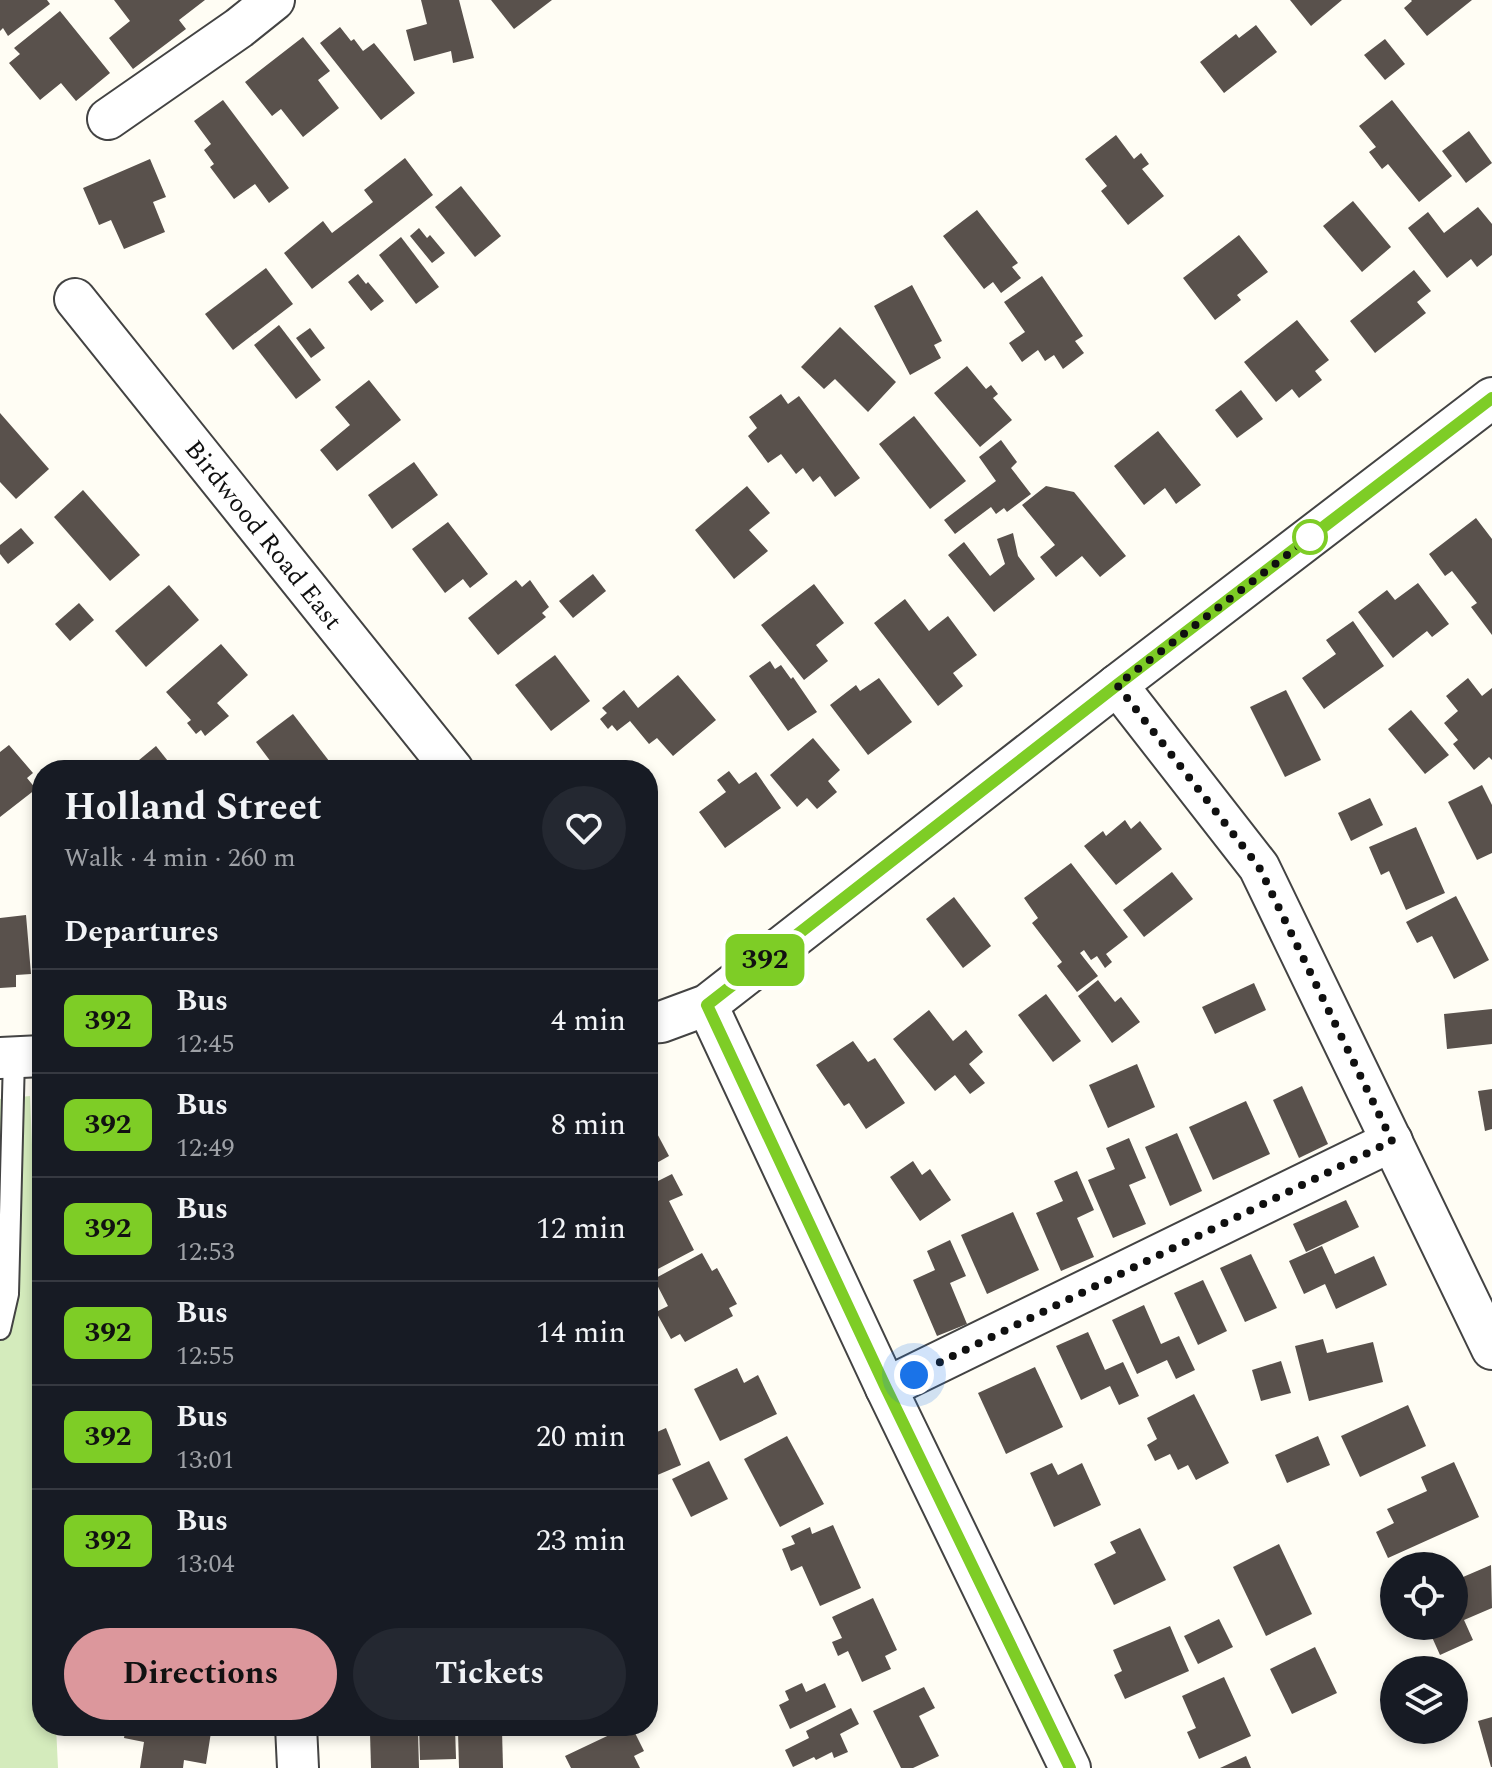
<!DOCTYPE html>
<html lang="en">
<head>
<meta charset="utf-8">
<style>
	body { margin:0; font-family:Spectral,serif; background:#242831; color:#f1f3f6; height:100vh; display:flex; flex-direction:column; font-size:30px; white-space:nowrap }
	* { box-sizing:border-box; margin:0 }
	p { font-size:26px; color:#9ea1a6 }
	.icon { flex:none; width:44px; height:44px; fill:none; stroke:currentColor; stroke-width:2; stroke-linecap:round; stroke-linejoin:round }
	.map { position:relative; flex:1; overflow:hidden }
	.drawer { position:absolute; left:32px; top:760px; width:626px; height:976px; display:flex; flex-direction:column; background:#171b24; border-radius:32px; box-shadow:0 4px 12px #0003 }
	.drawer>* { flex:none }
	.badge { padding:0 16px; border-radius:12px; font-size:28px; line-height:52px }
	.tools { position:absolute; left:1380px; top:1552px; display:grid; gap:16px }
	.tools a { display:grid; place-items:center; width:88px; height:88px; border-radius:50%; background:#171b24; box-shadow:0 4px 12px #0003; font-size:40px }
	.you { position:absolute; width:40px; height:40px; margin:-20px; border:6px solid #fff; border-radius:50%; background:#1a73e8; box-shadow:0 0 0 12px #1a73e833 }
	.map>.badge { position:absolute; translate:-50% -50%; box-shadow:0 0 0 4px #fff }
	h2 { padding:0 32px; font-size:30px; line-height:72px }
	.round { display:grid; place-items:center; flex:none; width:84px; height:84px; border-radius:42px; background:#242831 }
	.head { display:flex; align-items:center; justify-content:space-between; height:136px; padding:0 32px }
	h1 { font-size:38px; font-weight:700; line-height:60px }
	.primary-button { display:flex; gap:16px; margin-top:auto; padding:16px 32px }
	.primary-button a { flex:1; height:92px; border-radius:48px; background:#dc979c; color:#111; font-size:32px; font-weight:700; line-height:92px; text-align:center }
	.primary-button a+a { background:#242831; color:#f1f3f6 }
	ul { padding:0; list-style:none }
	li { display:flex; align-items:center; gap:24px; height:104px; padding:0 32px; border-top:2px solid #363941 }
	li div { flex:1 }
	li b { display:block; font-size:30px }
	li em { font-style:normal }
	li .badge { min-width:88px; font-weight:700; text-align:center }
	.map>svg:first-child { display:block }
</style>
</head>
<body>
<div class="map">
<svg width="1492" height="1768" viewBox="0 0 1492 1768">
	<rect width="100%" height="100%" fill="#fffdf4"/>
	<!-- green -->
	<path fill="#d4ebbc" d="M 30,1096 L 42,1389 L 42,1726 L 56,1726 L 58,1768 L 0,1768 L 0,1099 Z"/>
	<!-- building -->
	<g fill="#59514c">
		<path d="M 0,0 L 47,0 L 50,4 L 8,36 L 3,28 L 0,31 Z"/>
		<path d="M 114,0 L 205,0 L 179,20 L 186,29 L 133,69 L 109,38 L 130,21 Z"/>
		<path d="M 421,0 L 459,0 L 474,58 L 453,63 L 451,51 L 414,61 L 406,30 L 427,24 Z"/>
		<path d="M 491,0 L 552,0 L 514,29 Z"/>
		<path d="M 1290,0 L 1342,0 L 1311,26 Z"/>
		<path d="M 1411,0 L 1472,0 L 1427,36 L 1404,8 L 1412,1 Z"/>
		<path d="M 60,11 L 110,73 L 76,101 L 61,83 L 40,100 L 9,63 L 20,54 L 14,48 Z"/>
		<path d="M 1256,25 L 1277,52 L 1224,93 L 1200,62 L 1236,34 L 1239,38 Z"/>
		<path d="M 340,27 L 351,41 L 354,39 L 363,51 L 374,43 L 415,93 L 381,120 L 320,43 Z"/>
		<path d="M 303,37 L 330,71 L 318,80 L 339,108 L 303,137 L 281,109 L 272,116 L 245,82 Z"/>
		<path d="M 1385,39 L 1405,64 L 1385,80 L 1364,55 Z"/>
		<path d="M 223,100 L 289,188 L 269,203 L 255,184 L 234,199 L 210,167 L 214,164 L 204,150 L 211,144 L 194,121 Z"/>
		<path d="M 1392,100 L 1452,176 L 1419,202 L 1388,164 L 1382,169 L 1369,152 L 1376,147 L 1359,126 Z"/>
		<path d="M 1469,131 L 1492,163 L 1466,183 L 1442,151 Z"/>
		<path d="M 1116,135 L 1134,159 L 1141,153 L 1149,164 L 1142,169 L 1164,196 L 1128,225 L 1101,191 L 1107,186 L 1085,159 Z"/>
		<path d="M 405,158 L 433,195 L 312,289 L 284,253 L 323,221 L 332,233 L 373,202 L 364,190 Z"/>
		<path d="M 150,159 L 166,197 L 153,202 L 165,232 L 124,249 L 111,220 L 99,225 L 83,188 Z"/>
		<path d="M 461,186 L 501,236 L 475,257 L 435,207 Z"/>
		<path d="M 1353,201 L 1391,247 L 1362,272 L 1323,226 Z"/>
		<path d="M 1478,207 L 1492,224 L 1492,255 L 1477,267 L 1471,259 L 1447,278 L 1408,228 L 1428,212 L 1444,233 Z"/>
		<path d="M 977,210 L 1018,263 L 1012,267 L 1021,278 L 1001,293 L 993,282 L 984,289 L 943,236 Z"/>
		<path d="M 419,228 L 427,238 L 430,235 L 445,253 L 432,263 L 410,236 Z"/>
		<path d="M 1239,235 L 1268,272 L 1237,295 L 1241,300 L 1215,320 L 1183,278 Z"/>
		<path d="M 401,237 L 439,287 L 416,304 L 379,255 Z"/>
		<path d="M 266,268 L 293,304 L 233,350 L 205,314 Z"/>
		<path d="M 1414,270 L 1431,291 L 1417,302 L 1426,313 L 1375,353 L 1350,321 Z"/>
		<path d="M 358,274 L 366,284 L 368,282 L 384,301 L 371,311 L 348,282 Z"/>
		<path d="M 1042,276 L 1083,336 L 1075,341 L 1084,353 L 1063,369 L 1054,355 L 1045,361 L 1038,350 L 1022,362 L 1009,343 L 1025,332 L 1004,302 Z"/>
		<path d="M 912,285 L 942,341 L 934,345 L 941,358 L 910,375 L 874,306 Z"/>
		<path d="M 1297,320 L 1329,360 L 1315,371 L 1322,380 L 1299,398 L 1292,389 L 1276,402 L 1244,362 Z"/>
		<path d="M 279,325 L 321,380 L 296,399 L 254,345 Z"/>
		<path d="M 840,327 L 896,382 L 868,412 L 835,379 L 824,389 L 801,367 Z"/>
		<path d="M 310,328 L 325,348 L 311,358 L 296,338 Z"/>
		<path d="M 967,366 L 986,389 L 991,385 L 998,394 L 993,398 L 1012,420 L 980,447 L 934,393 Z"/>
		<path d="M 369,380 L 401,420 L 337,471 L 320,450 L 350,425 L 335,407 Z"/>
		<path d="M 1241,390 L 1263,419 L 1237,438 L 1215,410 Z"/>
		<path d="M 781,394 L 788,404 L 799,396 L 860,478 L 835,497 L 820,476 L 813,482 L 803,468 L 796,474 L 781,454 L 768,463 L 748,436 L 757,428 L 749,417 Z"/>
		<path d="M 0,413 L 49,469 L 16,499 L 0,482 Z"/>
		<path d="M 914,416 L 966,481 L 930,509 L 879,444 Z"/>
		<path d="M 1158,431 L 1201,485 L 1176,504 L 1165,488 L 1144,505 L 1114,466 Z"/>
		<path d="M 1001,440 L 1017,462 L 1011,468 L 1031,494 L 1007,512 L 1004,508 L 996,514 L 991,507 L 955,534 L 944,520 L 996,481 L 979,457 Z"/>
		<path d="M 414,462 L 438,495 L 392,529 L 368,495 Z"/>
		<path d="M 747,486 L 770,513 L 749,530 L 768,551 L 734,579 L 695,530 Z"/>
		<path d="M 1046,486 L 1074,492 L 1126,556 L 1100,577 L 1082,556 L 1056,577 L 1040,557 L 1055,545 L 1022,505 Z"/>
		<path d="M 83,490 L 140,555 L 110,581 L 54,517 Z"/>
		<path d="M 1476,518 L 1492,539 L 1492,635 L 1471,607 L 1477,603 L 1452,571 L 1445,576 L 1429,554 Z"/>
		<path d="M 448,522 L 488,574 L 470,588 L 463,579 L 445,593 L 412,549 Z"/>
		<path d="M 21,528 L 34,543 L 8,564 L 0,554 L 0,545 Z"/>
		<path d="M 1013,533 L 1018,556 L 1035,579 L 994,612 L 948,555 L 964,542 L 990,576 L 1005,564 L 997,539 Z"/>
		<path d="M 593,574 L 606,591 L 573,618 L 559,601 Z"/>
		<path d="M 516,580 L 522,587 L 530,580 L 549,607 L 542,613 L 546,617 L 498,655 L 468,618 Z"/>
		<path d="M 1418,583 L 1449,624 L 1432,637 L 1427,631 L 1393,658 L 1358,612 L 1387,590 L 1395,600 Z"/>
		<path d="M 814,584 L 844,623 L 816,645 L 828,661 L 804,680 L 761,625 Z"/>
		<path d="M 169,585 L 199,620 L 146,667 L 115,631 Z"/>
		<path d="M 905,599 L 929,631 L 948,616 L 977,655 L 953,673 L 963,686 L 938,706 L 874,623 Z"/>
		<path d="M 79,603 L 94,620 L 70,641 L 55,624 Z"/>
		<path d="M 1353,621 L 1384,666 L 1324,709 L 1302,678 L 1336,654 L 1326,640 Z"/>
		<path d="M 221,644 L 248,675 L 217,703 L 229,716 L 205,736 L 201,730 L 196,734 L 187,723 L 191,720 L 166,692 Z"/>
		<path d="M 555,655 L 590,701 L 551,731 L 515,685 Z"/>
		<path d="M 770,661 L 775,669 L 781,665 L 791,679 L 793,677 L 817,712 L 788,731 L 749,676 Z"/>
		<path d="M 678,675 L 716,720 L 673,756 L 657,738 L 649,744 L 630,721 L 617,731 L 612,725 L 608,729 L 600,719 L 607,713 L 602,708 L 624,690 L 638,708 Z"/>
		<path d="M 879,678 L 912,722 L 868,755 L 830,705 L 856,685 L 860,691 Z"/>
		<path d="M 1468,678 L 1482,696 L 1492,688 L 1492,760 L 1489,757 L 1474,770 L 1453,744 L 1458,740 L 1444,723 L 1458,711 L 1446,696 Z"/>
		<path d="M 1286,690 L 1321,760 L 1285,777 L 1250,707 Z"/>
		<path d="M 1411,710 L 1449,755 L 1425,774 L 1388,729 Z"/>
		<path d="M 293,714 L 336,770 L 277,770 L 256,742 Z"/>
		<path d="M 813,738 L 840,770 L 828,781 L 837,792 L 817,809 L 807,798 L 797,807 L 770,775 Z"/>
		<path d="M 9,745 L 33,773 L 27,778 L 36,789 L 0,817 L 0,752 Z"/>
		<path d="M 156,746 L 175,770 L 127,770 Z"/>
		<path d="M 729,771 L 739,784 L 756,772 L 781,808 L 725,848 L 699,812 L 726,792 L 717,780 Z"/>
		<path d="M 1482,785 L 1492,805 L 1492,853 L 1477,860 L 1448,802 Z"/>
		<path d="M 1370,798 L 1383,825 L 1351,841 L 1338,813 Z"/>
		<path d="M 1125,820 L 1131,829 L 1140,821 L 1162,849 L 1116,885 L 1084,846 L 1103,831 L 1106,836 Z"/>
		<path d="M 1416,827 L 1445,893 L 1406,910 L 1389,871 L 1381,875 L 1369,847 Z"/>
		<path d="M 1071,863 L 1128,937 L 1106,954 L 1112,962 L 1105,968 L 1097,956 L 1091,960 L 1084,950 L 1080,953 L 1098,976 L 1077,992 L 1057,966 L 1062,962 L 1032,923 L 1038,918 L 1024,898 Z"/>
		<path d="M 1172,872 L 1193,899 L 1144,937 L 1123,910 Z"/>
		<path d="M 1456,896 L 1489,960 L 1454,979 L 1432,936 L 1417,943 L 1406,922 Z"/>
		<path d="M 954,897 L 991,946 L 963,968 L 926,919 Z"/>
		<path d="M 26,915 L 31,974 L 16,975 L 16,987 L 0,988 L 0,918 Z"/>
		<path d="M 1098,980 L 1115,1002 L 1121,997 L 1140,1022 L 1112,1043 L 1078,996 Z"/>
		<path d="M 1254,983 L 1266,1010 L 1215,1034 L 1202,1007 Z"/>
		<path d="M 1046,994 L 1081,1041 L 1053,1062 L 1018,1015 Z"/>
		<path d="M 1492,1009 L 1492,1044 L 1447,1049 L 1444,1014 Z"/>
		<path d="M 929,1010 L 953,1041 L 966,1030 L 983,1052 L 969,1064 L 985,1083 L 970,1094 L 955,1075 L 935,1091 L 893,1039 Z"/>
		<path d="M 853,1041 L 868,1062 L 875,1058 L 905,1103 L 866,1129 L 849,1103 L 844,1106 L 816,1065 Z"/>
		<path d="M 1137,1064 L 1155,1107 L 1108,1128 L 1089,1085 Z"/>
		<path d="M 1302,1086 L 1328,1144 L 1299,1158 L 1273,1100 Z"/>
		<path d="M 1492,1089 L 1492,1129 L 1485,1131 L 1478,1091 Z"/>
		<path d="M 1246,1101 L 1270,1154 L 1213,1180 L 1189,1127 Z"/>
		<path d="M 652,1124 L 669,1156 L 653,1165 L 648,1155 L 648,1126 Z"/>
		<path d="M 1177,1133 L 1202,1191 L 1170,1206 L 1145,1147 Z"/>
		<path d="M 1129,1138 L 1146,1178 L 1129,1185 L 1146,1224 L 1113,1238 L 1088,1180 L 1115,1169 L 1106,1148 Z"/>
		<path d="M 913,1161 L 922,1175 L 930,1169 L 951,1200 L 920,1221 L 890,1177 Z"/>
		<path d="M 1077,1171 L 1094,1210 L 1077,1218 L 1094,1257 L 1061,1271 L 1036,1213 L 1063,1201 L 1054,1181 Z"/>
		<path d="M 672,1174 L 683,1195 L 669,1201 L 694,1250 L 654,1271 L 648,1259 L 648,1186 Z"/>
		<path d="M 1346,1200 L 1359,1227 L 1306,1252 L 1293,1224 Z"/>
		<path d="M 1013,1212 L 1039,1270 L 987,1294 L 961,1235 Z"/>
		<path d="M 950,1240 L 966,1276 L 950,1283 L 967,1324 L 937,1336 L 913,1280 L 935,1270 L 927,1251 Z"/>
		<path d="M 1322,1246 L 1335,1274 L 1374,1256 L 1387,1285 L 1336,1309 L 1325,1284 L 1304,1294 L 1289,1261 Z"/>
		<path d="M 702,1253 L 712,1271 L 717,1268 L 737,1304 L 729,1308 L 733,1316 L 685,1342 L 680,1334 L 671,1339 L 656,1312 L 668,1306 L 654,1279 Z"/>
		<path d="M 1251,1254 L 1277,1308 L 1245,1322 L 1220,1268 Z"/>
		<path d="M 1203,1280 L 1227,1331 L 1198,1345 L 1174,1293 Z"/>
		<path d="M 1144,1305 L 1161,1344 L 1179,1336 L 1195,1370 L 1176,1379 L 1167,1360 L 1137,1374 L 1112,1320 Z"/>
		<path d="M 1088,1332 L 1105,1370 L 1123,1362 L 1139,1396 L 1119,1405 L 1110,1386 L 1081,1400 L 1056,1346 Z"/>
		<path d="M 1323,1339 L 1327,1353 L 1373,1342 L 1383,1382 L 1309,1401 L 1295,1346 Z"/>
		<path d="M 1281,1361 L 1291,1393 L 1261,1401 L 1252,1370 Z"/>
		<path d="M 1035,1367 L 1063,1427 L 1006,1454 L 978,1393 Z"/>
		<path d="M 737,1368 L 744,1383 L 758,1375 L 777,1414 L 720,1441 L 694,1389 Z"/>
		<path d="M 1194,1394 L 1229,1463 L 1196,1480 L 1188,1465 L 1178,1470 L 1170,1454 L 1155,1461 L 1147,1445 L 1157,1439 L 1147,1418 Z"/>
		<path d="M 1408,1405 L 1426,1446 L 1360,1477 L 1341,1436 Z"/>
		<path d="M 666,1428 L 681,1465 L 648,1479 L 648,1436 Z"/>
		<path d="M 787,1436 L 824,1504 L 780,1527 L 744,1459 Z"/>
		<path d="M 1318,1436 L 1330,1465 L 1287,1483 L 1275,1455 Z"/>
		<path d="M 709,1461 L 728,1499 L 691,1517 L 672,1479 Z"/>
		<path d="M 1454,1462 L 1479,1517 L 1388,1558 L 1376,1532 L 1394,1523 L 1387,1509 L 1427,1491 L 1421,1477 Z"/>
		<path d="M 1052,1463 L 1058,1475 L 1082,1463 L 1101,1505 L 1054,1527 L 1030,1473 Z"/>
		<path d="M 833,1525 L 861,1588 L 820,1606 L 802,1566 L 791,1571 L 782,1549 L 795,1544 L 791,1536 L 810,1527 L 812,1534 Z"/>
		<path d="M 1140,1528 L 1166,1580 L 1114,1605 L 1094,1564 L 1116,1553 L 1110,1542 Z"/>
		<path d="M 1279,1544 L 1312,1614 L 1266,1636 L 1233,1567 Z"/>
		<path d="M 1491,1565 L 1492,1608 L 1464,1620 L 1473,1640 L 1440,1655 L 1427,1626 L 1454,1626 L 1454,1575 L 1456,1580 Z"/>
		<path d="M 873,1598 L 897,1650 L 885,1656 L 891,1669 L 862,1682 L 848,1651 L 838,1656 L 832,1642 L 842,1638 L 832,1617 Z"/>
		<path d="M 1219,1619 L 1233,1647 L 1198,1664 L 1184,1636 Z"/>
		<path d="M 1170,1626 L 1189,1671 L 1125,1699 L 1114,1675 L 1122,1671 L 1113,1650 Z"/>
		<path d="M 1315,1647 L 1337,1693 L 1292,1714 L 1270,1669 Z"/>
		<path d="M 1224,1677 L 1251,1736 L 1199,1759 L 1187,1732 L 1196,1728 L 1182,1696 Z"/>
		<path d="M 802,1683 L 806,1692 L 825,1683 L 836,1707 L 790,1729 L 779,1705 L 789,1700 L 785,1691 Z"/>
		<path d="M 924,1687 L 935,1708 L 919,1716 L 939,1756 L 913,1768 L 901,1768 L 873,1711 Z"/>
		<path d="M 851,1708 L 859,1724 L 840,1734 L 848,1752 L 834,1758 L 832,1752 L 816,1760 L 814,1757 L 793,1767 L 785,1750 L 809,1738 L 806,1731 Z"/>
		<path d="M 1492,1717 L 1492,1767 L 1491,1767 L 1478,1721 Z"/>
		<path d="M 126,1726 L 212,1726 L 206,1764 L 184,1760 L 183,1768 L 140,1768 L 144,1742 L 124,1738 Z"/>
		<path d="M 419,1726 L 455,1726 L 456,1759 L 420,1760 Z"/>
		<path d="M 622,1729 L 625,1733 L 633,1729 L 644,1751 L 634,1756 L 640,1768 L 571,1768 L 565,1756 Z"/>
		<path d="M 502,1730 L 503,1768 L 459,1768 L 458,1731 Z"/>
		<path d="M 418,1732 L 419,1768 L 371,1768 L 370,1733 Z"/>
		<path d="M 1246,1756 L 1251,1768 L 1220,1768 Z"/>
	</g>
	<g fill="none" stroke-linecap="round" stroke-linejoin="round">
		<defs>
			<path id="lane" d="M 0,1329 L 8,1294 L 14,1057"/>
			<g id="street">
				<path d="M 108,119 L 239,28 L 274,0"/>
				<path id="s1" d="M 75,299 L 453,770"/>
				<path d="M 1117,685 L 1259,867 L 1492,1349"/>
				<path d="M 707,1005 L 886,1388 L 1070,1768"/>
				<path d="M 648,1023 L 661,1022 L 707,1005 L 1117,685 L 1492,398"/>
				<path d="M 0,1058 L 42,1056"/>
				<path d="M 886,1388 L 1392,1141"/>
				<path d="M 296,1726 L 298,1768"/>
			</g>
		</defs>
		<!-- lane casing -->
		<use href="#lane" stroke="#434343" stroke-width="24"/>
		<!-- street casing -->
		<use href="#street" stroke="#434343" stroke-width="44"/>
		<!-- lane -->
		<use href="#lane" stroke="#fff" stroke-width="20"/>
		<!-- street -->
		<use href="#street" stroke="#fff" stroke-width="40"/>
	</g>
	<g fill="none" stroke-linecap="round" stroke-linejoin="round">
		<defs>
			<path id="line" d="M 1070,1768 L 886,1388 L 707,1005 L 1117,685 L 1492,398"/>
		</defs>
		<!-- line casing -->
		<use href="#line" stroke="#fff" stroke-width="18"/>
		<!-- line -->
		<use href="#line" stroke="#7ecd26" stroke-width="12"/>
		<!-- walk -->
		<path stroke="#101010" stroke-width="8" stroke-dasharray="0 14.4" d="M 914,1375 L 1392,1141 L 1259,867 L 1117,685 L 1317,532 L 1310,537"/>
	</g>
	<!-- markers -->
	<circle fill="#fff" stroke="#7ecd26" stroke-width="4" cx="1310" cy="537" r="16"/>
	<g text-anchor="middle" stroke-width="8" stroke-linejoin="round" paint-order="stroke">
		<!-- street labels -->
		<g font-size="26" fill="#101010" stroke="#fff">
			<text dy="9" stroke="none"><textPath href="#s1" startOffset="302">Birdwood Road East</textPath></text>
		</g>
	</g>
</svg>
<div class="tools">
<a><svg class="icon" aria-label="locate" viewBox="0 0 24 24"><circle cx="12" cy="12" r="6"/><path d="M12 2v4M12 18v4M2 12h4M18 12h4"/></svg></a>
<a><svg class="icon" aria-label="layers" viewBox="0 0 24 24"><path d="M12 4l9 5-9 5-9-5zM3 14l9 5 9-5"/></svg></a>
</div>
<div class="you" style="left:914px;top:1375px"></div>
<b class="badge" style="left:765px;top:960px;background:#7ecd26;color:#111">392</b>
<section class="drawer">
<div class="head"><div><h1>Holland Street</h1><p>Walk · 4 min · 260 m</p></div><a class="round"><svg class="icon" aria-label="heart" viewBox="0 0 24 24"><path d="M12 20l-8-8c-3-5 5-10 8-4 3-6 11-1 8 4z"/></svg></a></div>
<h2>Departures</h2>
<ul>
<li><span class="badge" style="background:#7ecd26;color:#111">392</span><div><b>Bus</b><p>12:45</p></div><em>4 min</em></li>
<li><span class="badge" style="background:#7ecd26;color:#111">392</span><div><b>Bus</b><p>12:49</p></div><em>8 min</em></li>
<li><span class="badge" style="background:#7ecd26;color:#111">392</span><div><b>Bus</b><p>12:53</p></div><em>12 min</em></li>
<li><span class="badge" style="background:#7ecd26;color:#111">392</span><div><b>Bus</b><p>12:55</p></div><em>14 min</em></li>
<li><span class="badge" style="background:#7ecd26;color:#111">392</span><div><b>Bus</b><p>13:01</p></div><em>20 min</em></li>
<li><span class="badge" style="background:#7ecd26;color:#111">392</span><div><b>Bus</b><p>13:04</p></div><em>23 min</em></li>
</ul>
<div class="primary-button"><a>Directions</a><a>Tickets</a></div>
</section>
</div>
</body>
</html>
